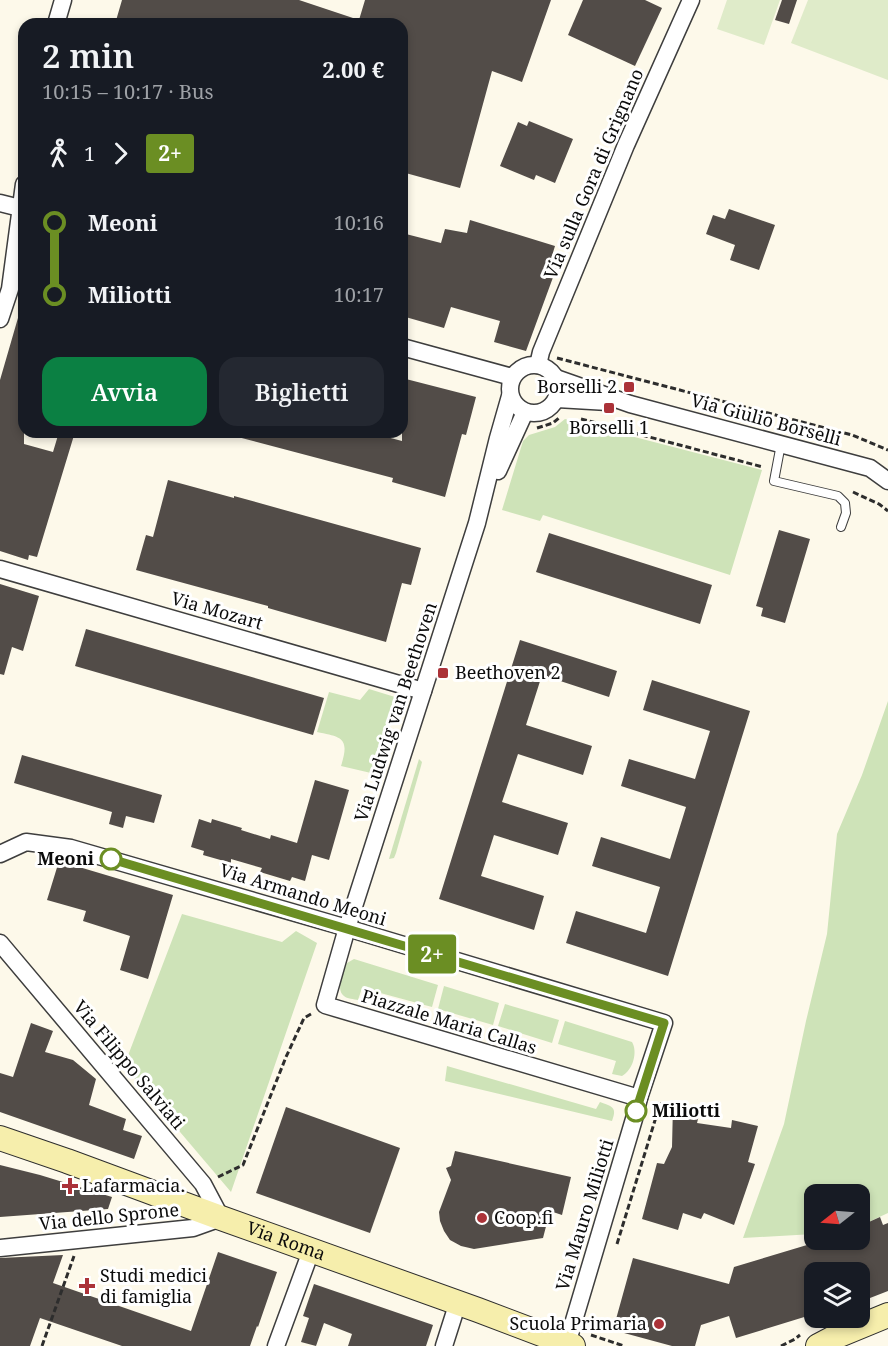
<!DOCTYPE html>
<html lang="it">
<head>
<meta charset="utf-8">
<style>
	body { margin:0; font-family:"Noto Serif",serif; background:#242831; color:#f1f3f6; height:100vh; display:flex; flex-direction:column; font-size:22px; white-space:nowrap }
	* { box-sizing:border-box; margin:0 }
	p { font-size:20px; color:#9ea1a6 }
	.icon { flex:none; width:33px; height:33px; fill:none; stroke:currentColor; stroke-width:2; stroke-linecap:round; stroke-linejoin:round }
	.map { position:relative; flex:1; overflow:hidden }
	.panel { position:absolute; left:18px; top:18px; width:390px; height:420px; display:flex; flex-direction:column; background:#171b24; border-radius:18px; box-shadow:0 3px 9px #0003 }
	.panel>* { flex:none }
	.badge { padding:0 12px; border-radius:4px; font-size:21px; line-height:39px }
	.needle { width:39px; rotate:253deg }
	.fabs { position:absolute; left:804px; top:1184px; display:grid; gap:12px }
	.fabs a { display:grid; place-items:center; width:66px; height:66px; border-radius:12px; background:#171b24; box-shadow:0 3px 9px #0003; font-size:30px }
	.map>.badge { position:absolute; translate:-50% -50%; box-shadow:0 0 0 3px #fff }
	.legs { display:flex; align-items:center; gap:9px; height:66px; padding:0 24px; font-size:20px }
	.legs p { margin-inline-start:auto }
	.overview { display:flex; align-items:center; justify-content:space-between; height:102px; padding:0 24px }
	h1 { font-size:33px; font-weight:600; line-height:45px }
	.action { display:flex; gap:12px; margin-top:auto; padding:12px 24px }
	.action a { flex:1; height:69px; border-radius:18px; background:#0b8043; color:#fff; font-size:24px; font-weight:600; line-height:69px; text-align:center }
	.action a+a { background:#242831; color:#f1f3f6 }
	ul { padding:0 24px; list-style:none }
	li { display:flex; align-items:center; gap:21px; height:72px; font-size:22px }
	li i { display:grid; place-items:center; width:9px; height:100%; margin:0 8px; background:currentColor }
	li i::after { content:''; width:15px; height:15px; margin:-8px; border:4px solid; border-radius:50%; background:#171b24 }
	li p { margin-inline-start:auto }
	li:first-child i { background:linear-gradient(#0000 50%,currentColor 0) }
	li:last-child i { background:linear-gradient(currentColor 50%,#0000 0) }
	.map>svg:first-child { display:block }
</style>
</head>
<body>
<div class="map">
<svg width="888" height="1346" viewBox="0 0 888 1346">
	<rect width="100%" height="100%" fill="#fdf9ea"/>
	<!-- green -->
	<g fill="#cee3b8">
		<path d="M 565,419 L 762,470 L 730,575 L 543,515 L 540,521 L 502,510 L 523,441 L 529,435 L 555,427 Z"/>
		<path d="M 369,689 L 395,697 L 371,773 L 341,766 C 350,738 342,737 317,732 L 329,692 L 360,700 Z"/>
		<path d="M 888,701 L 888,1213 L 860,1226 L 860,1194 L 814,1194 L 814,1234 L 743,1238 L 784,1124 L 806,1021 L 827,934 L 837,834 L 862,775 Z"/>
		<path d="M 419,759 L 422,762 L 421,766 L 396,853 L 394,858 L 389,859 Z"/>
		<path d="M 182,914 L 282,942 L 296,931 L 317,943 L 231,1192 L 124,1066 Z"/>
		<path d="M 354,959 L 438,985 L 432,1007 L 362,988 L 358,1000 C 354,999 347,999 344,996 C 335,989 344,971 347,963 Z"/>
		<path d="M 444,986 L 499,1003 L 493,1025 L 438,1009 Z"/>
		<path d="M 505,1004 L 559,1020 L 552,1043 L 498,1026 Z"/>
		<path d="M 565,1021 L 632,1042 C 638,1052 633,1070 622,1076 L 612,1074 L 616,1061 L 558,1044 Z"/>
		<path d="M 447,1066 L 596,1109 L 600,1102 C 613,1107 617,1107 612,1121 L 445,1081 Z"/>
	</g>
	<!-- pitch -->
	<g fill="#dfebc9">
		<path d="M 727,0 L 780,0 L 764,45 L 717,29 Z"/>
		<path d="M 808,0 L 888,0 L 888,80 L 791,43 Z"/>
	</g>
	<!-- building -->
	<g fill="#524c48">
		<path d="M 122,0 L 299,0 L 359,20 L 365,0 L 551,0 L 522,82 L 492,71 L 460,188 L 402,172 L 402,24 L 115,24 Z"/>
		<path d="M 583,0 L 645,0 L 662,8 L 635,66 L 568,35 Z"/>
		<path d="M 782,0 L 797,0 L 789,24 L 775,20 Z"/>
		<path d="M 529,121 L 573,139 L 555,183 L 536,175 L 534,180 L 500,166 L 518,122 L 527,126 Z"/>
		<path d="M 729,209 L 775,225 L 759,270 L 730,260 L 735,245 L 706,234 L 713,215 L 725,219 Z"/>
		<path d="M 470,220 L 555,246 L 551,259 L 559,261 L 526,351 L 494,342 L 500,321 L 451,307 L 444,328 L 402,316 L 402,233 L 441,243 L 445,229 L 467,233 Z"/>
		<path d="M 20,311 L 24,312 L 24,444 L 53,452 L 59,432 L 75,432 L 37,557 L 29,555 L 28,560 L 0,551 L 0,380 Z"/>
		<path d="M 402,378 L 476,397 L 466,435 L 462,434 L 445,497 L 392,482 L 393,478 L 234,436 L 235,432 L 368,432 L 402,441 Z"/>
		<path d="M 168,480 L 234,498 L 234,496 L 421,548 L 411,585 L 402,583 L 386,642 L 268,608 L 268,606 L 136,570 L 146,535 L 153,537 Z"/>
		<path d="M 779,530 L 810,539 L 785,623 L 761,616 L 763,608 L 756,606 Z"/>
		<path d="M 549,533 L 712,585 L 700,624 L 536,572 Z"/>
		<path d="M 0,584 L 39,596 L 23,651 L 12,647 L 4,675 L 0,674 Z"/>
		<path d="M 86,629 L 324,698 L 313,735 L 75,666 Z"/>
		<path d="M 520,640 L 617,671 L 609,697 L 542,675 L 526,725 L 592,746 L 583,775 L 518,754 L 502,802 L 568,823 L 558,855 L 494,835 L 481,876 L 544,896 L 534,930 L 439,899 Z"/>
		<path d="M 652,680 L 750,711 L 668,976 L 566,943 L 576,911 L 646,933 L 660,887 L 592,866 L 601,837 L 670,859 L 686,807 L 621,786 L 629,759 L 695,779 L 710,731 L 643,710 Z"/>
		<path d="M 22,755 L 162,795 L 154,823 L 126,816 L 123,828 L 109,824 L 112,812 L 14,783 Z"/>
		<path d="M 315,780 L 349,790 L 329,860 L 312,855 L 305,881 L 292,877 L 290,881 L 260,872 L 262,868 L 231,859 L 231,863 L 203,855 L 204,851 L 191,847 L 199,819 L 211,823 L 212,819 L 242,828 L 241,830 L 270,839 L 271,835 L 297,843 Z"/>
		<path d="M 59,861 L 173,895 L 148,979 L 120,970 L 130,936 L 83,921 L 86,911 L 47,900 Z"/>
		<path d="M 31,1023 L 53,1031 L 45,1052 L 73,1060 L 96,1079 L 89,1105 L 126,1119 L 123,1130 L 142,1136 L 134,1159 L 0,1112 L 0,1073 L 13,1077 Z"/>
		<path d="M 673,1105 L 700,1111 L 697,1123 L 731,1128 L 732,1120 L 758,1126 L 748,1162 L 755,1164 L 734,1225 L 704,1213 L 701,1219 L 683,1213 L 678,1230 L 642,1219 L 657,1163 L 664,1164 L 672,1147 Z"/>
		<path d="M 286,1107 L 400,1148 L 370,1233 L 256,1193 Z"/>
		<path d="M 455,1151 L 571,1177 L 562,1215 L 550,1211 L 543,1238 L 474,1249 L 461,1246 L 450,1240 L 444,1231 L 440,1221 L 439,1212 L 451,1180 L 446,1168 L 451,1166 Z"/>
		<path d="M 0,1165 L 40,1175 L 112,1197 L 108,1209 L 0,1217 Z"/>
		<path d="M 880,1217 L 883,1225 L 888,1223 L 888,1291 L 870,1298 L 870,1297 L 860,1300 L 860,1272 L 814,1272 L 814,1314 L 736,1338 L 729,1316 L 701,1325 L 695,1346 L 672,1346 L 613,1330 L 633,1258 L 729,1284 L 734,1267 L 827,1239 L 860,1239 L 860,1226 Z"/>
		<path d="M 218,1252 L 277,1272 L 258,1327 L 257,1326 L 250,1346 L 122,1346 L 40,1318 L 30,1346 L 0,1346 L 0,1258 L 63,1255 L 53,1283 L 191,1331 Z"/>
		<path d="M 314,1284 L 433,1325 L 426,1346 L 348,1346 L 352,1334 L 324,1323 L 316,1346 L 301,1342 L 309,1318 L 303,1316 Z"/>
	</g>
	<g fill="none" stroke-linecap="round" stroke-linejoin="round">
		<defs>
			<path id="lane" d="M 781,444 L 774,481 L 838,496 L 845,503 L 846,513 L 841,527"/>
			<g id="street">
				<path d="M 56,24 L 63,0"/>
				<path d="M 0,203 L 20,208"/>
				<path d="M 0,319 L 10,289 L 24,184"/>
				<path d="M 402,347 L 512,377"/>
				<circle cx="534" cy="389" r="24"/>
				<path d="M 538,365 L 541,352 L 626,145 L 691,0"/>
				<path d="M 556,378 L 630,404 L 870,468 L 888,481"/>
				<path d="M 510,396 L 498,438 L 477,523 L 347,928 L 325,1005 L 639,1098"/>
				<path d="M 557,399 L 608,402"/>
				<path d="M 498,471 L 525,412"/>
				<path d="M 0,569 L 423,691"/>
				<path d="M 0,854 L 26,842 L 71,848 L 347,928 L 664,1023 L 639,1098 L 634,1119 L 567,1344"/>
				<path d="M 0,943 L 203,1184 L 221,1218 L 193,1228 L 0,1248"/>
				<path d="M 276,1346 L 311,1251"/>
				<path d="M 444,1346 L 458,1302"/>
			</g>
			<g id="secondary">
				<path id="s1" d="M 0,1138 L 67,1161 L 221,1218 L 478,1310 L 573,1346"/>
				<path d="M 818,1346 L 837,1336 L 888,1315"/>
			</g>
		</defs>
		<!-- lane casing -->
		<use href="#lane" stroke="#3e3e3e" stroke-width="10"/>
		<!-- street casing -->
		<use href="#street" stroke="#3e3e3e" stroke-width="19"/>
		<!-- secondary casing -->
		<use href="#secondary" stroke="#2d2d2d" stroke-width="26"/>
		<!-- path -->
		<g stroke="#2d2d2d" stroke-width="3" stroke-dasharray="6 3" stroke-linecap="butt">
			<path d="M 557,358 L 852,435 L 888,450"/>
			<path d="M 581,419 L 763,467"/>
			<path d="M 537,428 L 553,423 L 560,417"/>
			<path d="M 853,492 L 879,504 L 888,511"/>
			<path d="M 218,1177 L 243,1165 L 286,1057 L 304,1018 L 311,1014"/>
			<path d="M 617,1244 L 660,1104 L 655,1102"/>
			<path d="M 591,1335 L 624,1346"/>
			<path d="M 42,1346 L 74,1256"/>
			<path d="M 781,1346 L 795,1339 L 800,1335"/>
		</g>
		<!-- lane -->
		<use href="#lane" stroke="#fff" stroke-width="8"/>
		<!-- street -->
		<use href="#street" stroke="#fff" stroke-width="16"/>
		<!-- secondary -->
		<use href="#secondary" stroke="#f6eeac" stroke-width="24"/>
	</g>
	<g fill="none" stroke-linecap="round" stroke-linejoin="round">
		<defs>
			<path id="line-1" d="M 111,859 L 664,1023 L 636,1111"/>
		</defs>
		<!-- line-1 casing -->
		<use href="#line-1" stroke="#fff" stroke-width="14"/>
		<!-- line-1 -->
		<use href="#line-1" stroke="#6b8e23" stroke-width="9"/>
	</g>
	<!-- markers -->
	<g fill="#ab3238" stroke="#fff" stroke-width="2">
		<rect x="623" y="381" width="12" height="12" rx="3"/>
		<rect x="603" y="402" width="12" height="12" rx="3"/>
		<rect x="437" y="667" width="12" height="12" rx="3"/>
		<path d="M67 1177h6v6h6v6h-6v6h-6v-6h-6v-6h6z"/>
		<circle cx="482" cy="1218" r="6"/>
		<path d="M84 1277h6v6h6v6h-6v6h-6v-6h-6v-6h6z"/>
		<circle cx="659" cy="1324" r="6"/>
	</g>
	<g fill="#fff" stroke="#6b8e23" stroke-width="3">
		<circle cx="111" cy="859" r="10"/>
		<circle cx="636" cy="1111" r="10"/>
	</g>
	<g text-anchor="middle" stroke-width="6" stroke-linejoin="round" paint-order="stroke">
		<!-- street labels -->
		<g font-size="18" fill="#0b0b0b" stroke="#fff">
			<text transform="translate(594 174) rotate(-67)" y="6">Via sulla Gora di Grignano</text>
			<text transform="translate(766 420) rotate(15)" y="6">Via Giulio Borselli</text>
			<text transform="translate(217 611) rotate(16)" y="6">Via Mozart</text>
			<text transform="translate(396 712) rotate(-72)" y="6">Via Ludwig van Beethoven</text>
			<text transform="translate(303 895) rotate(17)" y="6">Via Armando Meoni</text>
			<text transform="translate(449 1022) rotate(17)" y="6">Piazzale Maria Callas</text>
			<text transform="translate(129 1065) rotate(50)" y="6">Via Filippo Salviati</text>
			<text transform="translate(585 1215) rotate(-73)" y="6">Via Mauro Miliotti</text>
			<text transform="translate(109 1217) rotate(-6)" y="6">Via dello Sprone</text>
			<text dy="6" stroke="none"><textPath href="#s1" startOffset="304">Via Roma</textPath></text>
		</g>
		<!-- poi labels -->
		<g font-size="18" fill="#0b0b0b" stroke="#fff" text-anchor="start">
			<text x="617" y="393" text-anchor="end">Borselli 2</text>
			<text x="609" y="434" text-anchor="middle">Borselli 1</text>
			<text x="455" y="679">Beethoven 2</text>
			<text x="82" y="1192">Lafarmacia.</text>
			<text x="494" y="1224">Coop.fi</text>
			<text x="100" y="1282">Studi medici<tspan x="100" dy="21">di famiglia</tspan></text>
			<text x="647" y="1330" text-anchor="end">Scuola Primaria</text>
		</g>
		<!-- stop labels -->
		<g font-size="18" font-weight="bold" fill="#0b0b0b" stroke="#fff" text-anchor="end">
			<text x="94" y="865">Meoni</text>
			<text x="652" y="1117" text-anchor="start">Miliotti</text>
		</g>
	</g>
</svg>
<div class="fabs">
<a><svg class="needle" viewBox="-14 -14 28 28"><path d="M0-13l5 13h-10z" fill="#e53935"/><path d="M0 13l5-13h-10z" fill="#9ea1a6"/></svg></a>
<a><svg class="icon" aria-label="layers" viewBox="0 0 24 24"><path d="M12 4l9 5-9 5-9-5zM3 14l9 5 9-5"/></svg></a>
</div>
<b class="badge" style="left:432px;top:954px;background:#6b8e23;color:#fff">2+</b>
<section class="panel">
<div class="overview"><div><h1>2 min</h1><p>10:15 – 10:17 · Bus</p></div><b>2.00 €</b></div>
<div class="legs"><svg class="icon" aria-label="walk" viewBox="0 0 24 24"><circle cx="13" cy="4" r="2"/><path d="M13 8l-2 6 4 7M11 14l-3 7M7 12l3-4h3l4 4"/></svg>1<svg class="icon" aria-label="forward" viewBox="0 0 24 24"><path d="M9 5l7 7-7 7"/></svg><b class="badge" style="background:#6b8e23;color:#fff">2+</b></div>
<ul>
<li><i style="color:#6b8e23"></i><b>Meoni</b><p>10:16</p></li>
<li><i style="color:#6b8e23"></i><b>Miliotti</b><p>10:17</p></li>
</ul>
<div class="action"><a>Avvia</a><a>Biglietti</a></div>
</section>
</div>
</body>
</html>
